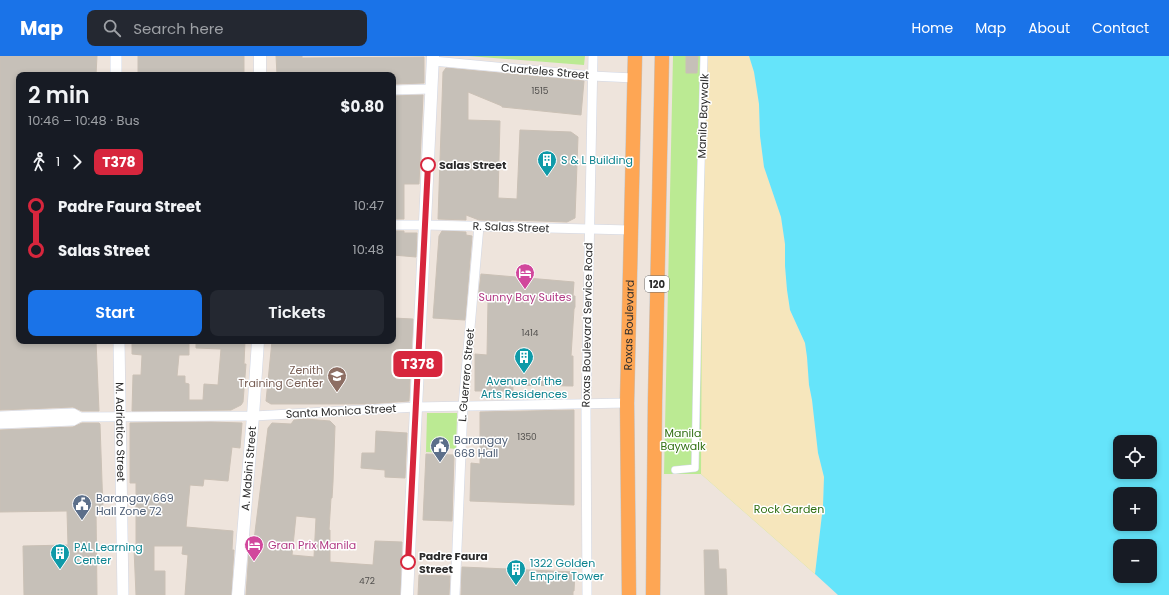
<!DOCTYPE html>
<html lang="en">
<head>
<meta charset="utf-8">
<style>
	body { margin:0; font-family:Poppins,sans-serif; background:#242831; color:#f1f3f6; height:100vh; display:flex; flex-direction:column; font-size:15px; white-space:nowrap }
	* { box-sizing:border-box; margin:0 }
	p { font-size:13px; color:#9ea1a6 }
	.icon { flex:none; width:22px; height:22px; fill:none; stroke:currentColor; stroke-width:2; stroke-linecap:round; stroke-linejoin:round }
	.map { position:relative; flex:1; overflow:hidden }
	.drawer { position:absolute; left:16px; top:16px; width:380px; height:272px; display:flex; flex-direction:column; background:#171b24; border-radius:8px; box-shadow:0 2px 6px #0003 }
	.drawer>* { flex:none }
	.badge { padding:0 8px; border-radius:6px; font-size:14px; line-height:26px }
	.controls { position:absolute; left:1113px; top:379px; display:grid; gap:8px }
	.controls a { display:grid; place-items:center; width:44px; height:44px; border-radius:8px; background:#171b24; box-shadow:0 2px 6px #0003; font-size:20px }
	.map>.badge { position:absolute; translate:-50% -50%; box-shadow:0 0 0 2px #fff }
	.legs { display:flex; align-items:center; gap:6px; height:44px; padding:0 12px; font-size:13px }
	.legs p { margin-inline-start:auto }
	.headline { display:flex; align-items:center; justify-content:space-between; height:68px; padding:0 12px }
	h1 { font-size:22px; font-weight:600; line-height:30px }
	.primary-button { display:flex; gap:8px; margin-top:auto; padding:8px 12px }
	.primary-button a { flex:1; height:46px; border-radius:8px; background:#1a73e8; color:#fff; font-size:16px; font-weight:600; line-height:46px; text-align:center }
	.primary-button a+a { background:#242831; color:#f1f3f6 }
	ul { padding:0 12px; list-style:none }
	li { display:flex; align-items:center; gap:14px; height:44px; font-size:15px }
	li i { display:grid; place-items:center; width:6px; height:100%; margin:0 5px; background:currentColor }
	li i::after { content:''; width:10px; height:10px; margin:-5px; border:3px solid; border-radius:50%; background:#171b24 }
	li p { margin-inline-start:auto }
	li:first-child i { background:linear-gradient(#0000 50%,currentColor 0) }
	li:last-child i { background:linear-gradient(currentColor 50%,#0000 0) }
	header { display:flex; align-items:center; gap:24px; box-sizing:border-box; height:56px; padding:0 20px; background:#1a73e8; color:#fff }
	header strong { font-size:19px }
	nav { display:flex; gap:22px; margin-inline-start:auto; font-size:14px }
	.search { width:280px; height:36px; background:#242831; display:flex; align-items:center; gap:10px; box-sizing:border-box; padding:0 14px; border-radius:8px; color:#9ea1a6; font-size:15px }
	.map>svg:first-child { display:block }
</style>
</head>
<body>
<header>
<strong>Map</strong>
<div class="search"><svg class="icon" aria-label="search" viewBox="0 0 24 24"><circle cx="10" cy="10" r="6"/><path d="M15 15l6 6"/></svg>Search here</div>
<nav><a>Home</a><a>Map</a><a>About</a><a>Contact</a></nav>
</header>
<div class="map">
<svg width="1169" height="539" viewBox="0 0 1169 539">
	<rect width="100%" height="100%" fill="#eee4dc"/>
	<!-- green -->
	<g fill="#bbea93">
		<path d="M 468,0 L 585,0 L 584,9 Z"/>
		<path d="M 673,0 L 707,0 L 815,518 L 701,418 L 664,418 Z"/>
		<path d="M 427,357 L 457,357 L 456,393 L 447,392 L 446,397 L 426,396 Z"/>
	</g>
	<!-- sand -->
	<path fill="#f6e6bc" d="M 707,0 L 749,0 L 754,16 L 759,48 L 760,80 L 764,111 L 781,161 L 785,188 L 785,210 L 787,234 L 790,254 L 805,287 L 807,301 L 809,329 L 812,344 L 818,397 L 824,421 L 823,450 L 815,518 L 701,418 L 702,220 Z"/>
	<!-- water -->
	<path fill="#65e4fa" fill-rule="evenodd" d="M 749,0 L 1169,0 L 1169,539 L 838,539 L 815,518 L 823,450 L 824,421 L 818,397 L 812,344 L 809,329 L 807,301 L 805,287 L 790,254 L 787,234 L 785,210 L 785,188 L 781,161 L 764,111 L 760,80 L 759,48 L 754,16 ZM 1120,386 L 1150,386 L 1150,416 L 1120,416 ZM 1120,438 L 1150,438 L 1150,468 L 1120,468 ZM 1120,490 L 1150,490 L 1150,520 L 1120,520 Z"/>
	<!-- building -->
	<g fill="#c6c0b8" stroke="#cac0b5" fill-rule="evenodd">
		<path d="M 0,0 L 97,0 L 96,19 L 19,19 L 19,285 L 96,285 L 99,355 L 82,355 L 73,351 L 0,354 Z"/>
		<rect x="138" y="0" width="106" height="19"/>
		<path d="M 276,0 L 302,0 L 302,2 L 424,1 L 424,27 L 393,28 L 393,19 L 277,19 Z"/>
		<path d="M 686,0 L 698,0 L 697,17 L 686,17 Z"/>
		<path d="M 446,12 L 584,25 L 581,59 L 502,51 L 502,50 L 468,36 L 468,64 L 500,65 L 498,142 L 517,143 L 520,74 L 571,76 L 578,81 L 575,162 L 567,166 L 511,164 L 511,165 L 479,164 L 466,159 L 466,164 L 438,163 L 443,16 Z"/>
		<path d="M 423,39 L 419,128 L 404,128 L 404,163 L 393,163 L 393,40 Z"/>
		<path d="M 393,175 L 404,175 L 404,177 L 417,177 L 416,201 L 393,199 Z"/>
		<path d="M 442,175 L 466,176 L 466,179 L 472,180 L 465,264 L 433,262 L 439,180 Z"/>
		<path d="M 481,218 L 574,226 L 573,240 L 575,240 L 575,251 L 574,253 L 571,300 L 573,300 L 573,330 L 513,329 L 513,335 L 475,335 L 475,298 L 487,299 L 488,245 L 478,244 Z"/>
		<path d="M 393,262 L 413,263 L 409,345 L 367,348 L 271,348 L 266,345 L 272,285 L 393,285 Z"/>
		<path d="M 132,285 L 189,285 L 189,299 L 179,299 L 177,320 L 185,320 L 185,327 L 189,328 L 189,344 L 203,344 L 204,328 L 218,329 L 221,293 L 196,292 L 196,285 L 245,285 L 244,308 L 246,308 L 243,346 L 241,349 L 231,354 L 132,355 L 133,319 L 141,319 L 142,299 L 132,298 Z"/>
		<path d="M 574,354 L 574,449 L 470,445 L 471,407 L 480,408 L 480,356 Z"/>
		<path d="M 306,363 L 330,365 L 335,370 L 333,426 L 332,442 L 331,442 L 329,474 L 330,474 L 330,506 L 373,509 L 375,485 L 402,486 L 400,539 L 246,539 L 249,495 L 263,497 L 254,484 L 268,372 L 272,367 L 291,368 L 294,364 ZM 296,460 L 316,462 L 314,501 L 292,499 Z"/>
		<path d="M 211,366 L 242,367 L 240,392 L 232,391 L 228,425 L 204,423 L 203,430 L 190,429 L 186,471 L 233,475 L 232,494 L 234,494 L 231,539 L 185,539 L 188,499 L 182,498 L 183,490 L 154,490 L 154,515 L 165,515 L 165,539 L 136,539 L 134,493 L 136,493 L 136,427 L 130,427 L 130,367 Z"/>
		<path d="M 82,367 L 99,367 L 100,368 L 103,454 L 96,454 L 97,539 L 24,539 L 23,490 L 68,489 L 67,455 L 0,456 L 0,374 L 73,371 Z"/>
		<path d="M 376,375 L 407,377 L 405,422 L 385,421 L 385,414 L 361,412 L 362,397 L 375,397 Z"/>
		<path d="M 426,398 L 454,399 L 452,465 L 423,464 Z"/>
		<path d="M 704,494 L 718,494 L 719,513 L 726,513 L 727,539 L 705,539 Z"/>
		<path d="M 462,511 L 575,516 L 574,535 L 573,535 L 573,539 L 461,539 Z"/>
		<path d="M 419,519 L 450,520 L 449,539 L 418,539 Z"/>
	</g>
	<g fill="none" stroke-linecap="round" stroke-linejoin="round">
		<defs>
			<path id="pedestrian" d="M 675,414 L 695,412 L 700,148 L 704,0"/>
			<g id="minor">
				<path d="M 433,5 L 592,20 L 634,22"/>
				<path d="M 393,34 L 431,33"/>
				<path d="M 393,169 L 425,169 L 630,174"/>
				<path d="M 0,360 L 73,357 L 80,361 L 253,360 L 416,351 L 627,347"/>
				<path d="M 0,368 L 73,365 L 80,361"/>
				<path d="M 455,539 L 463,350 L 479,170"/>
				<path d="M 587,539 L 586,355 L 593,0"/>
			</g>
			<g id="tertiary">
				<path d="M 116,0 L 116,19"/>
				<path id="s1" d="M 119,285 L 123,539"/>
			</g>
			<g id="secondary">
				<path d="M 260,19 L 260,0"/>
				<path id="s2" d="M 238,539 L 253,360 L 258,285"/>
				<path d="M 407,539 L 433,0"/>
			</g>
			<g id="trunk">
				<path id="s3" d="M 629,539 L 627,347 L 635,0"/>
				<path d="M 653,539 L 655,345 L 662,0"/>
			</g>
		</defs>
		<!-- pedestrian casing -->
		<use href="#pedestrian" stroke="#d1d7e5" stroke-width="8"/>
		<!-- minor casing -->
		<use href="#minor" stroke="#d1d7e5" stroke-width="10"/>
		<!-- tertiary casing -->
		<use href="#tertiary" stroke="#d1d7e5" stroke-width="12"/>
		<!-- secondary casing -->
		<use href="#secondary" stroke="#d1d7e5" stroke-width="13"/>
		<!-- trunk casing -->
		<use href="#trunk" stroke="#c4c4c4" stroke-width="15"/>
		<!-- pedestrian -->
		<use href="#pedestrian" stroke="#fff" stroke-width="7"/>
		<!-- minor -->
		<use href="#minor" stroke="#fff" stroke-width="9"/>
		<!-- tertiary -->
		<use href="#tertiary" stroke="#fff" stroke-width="11"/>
		<!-- secondary -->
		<use href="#secondary" stroke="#fff" stroke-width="12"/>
		<!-- trunk -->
		<use href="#trunk" stroke="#fea654" stroke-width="14"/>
	</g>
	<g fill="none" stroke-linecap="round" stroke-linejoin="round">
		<defs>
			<path id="line-1" d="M 408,506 L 428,109"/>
		</defs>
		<!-- line-1 casing -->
		<use href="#line-1" stroke="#fff" stroke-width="9"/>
		<!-- line-1 -->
		<use href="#line-1" stroke="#d7263d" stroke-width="6"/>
	</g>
	<!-- icons -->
	<defs>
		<symbol id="building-pin" viewBox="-11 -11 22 30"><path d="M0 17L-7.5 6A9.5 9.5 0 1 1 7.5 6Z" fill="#0f9aa8" stroke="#fff"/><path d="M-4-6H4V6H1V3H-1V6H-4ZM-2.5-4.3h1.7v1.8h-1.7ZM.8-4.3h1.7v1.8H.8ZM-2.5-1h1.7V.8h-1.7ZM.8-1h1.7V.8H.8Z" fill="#fff"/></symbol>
		<symbol id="hotel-pin" viewBox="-11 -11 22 30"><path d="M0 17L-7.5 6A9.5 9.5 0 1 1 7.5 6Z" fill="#d1479c" stroke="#fff"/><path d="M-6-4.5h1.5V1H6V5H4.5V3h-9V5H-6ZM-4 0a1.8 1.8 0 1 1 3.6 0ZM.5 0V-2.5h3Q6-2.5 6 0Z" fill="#fff"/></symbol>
		<symbol id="school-pin" viewBox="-11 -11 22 30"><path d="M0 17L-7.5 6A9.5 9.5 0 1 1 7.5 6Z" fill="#8d6e63" stroke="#fff"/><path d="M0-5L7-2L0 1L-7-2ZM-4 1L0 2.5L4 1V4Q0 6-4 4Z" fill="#fff"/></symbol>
		<symbol id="civic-pin" viewBox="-11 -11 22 30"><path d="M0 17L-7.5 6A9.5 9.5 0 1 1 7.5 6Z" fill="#5c6f8a" stroke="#fff"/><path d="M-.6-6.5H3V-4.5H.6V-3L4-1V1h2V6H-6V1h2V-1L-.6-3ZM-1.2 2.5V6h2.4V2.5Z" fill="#fff"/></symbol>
	</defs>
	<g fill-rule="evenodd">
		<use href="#building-pin" x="536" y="93" width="22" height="30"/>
		<use href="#hotel-pin" x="514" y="206" width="22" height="30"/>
		<use href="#building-pin" x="513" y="290" width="22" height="30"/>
		<use href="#school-pin" x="326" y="309" width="22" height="30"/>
		<use href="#civic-pin" x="429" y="379" width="22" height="30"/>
		<use href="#civic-pin" x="71" y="437" width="22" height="30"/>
		<use href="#hotel-pin" x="243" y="478" width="22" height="30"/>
		<use href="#building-pin" x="49" y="486" width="22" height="30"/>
		<use href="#building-pin" x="505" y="502" width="22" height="30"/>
	</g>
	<!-- markers -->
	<g fill="#fff" stroke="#d7263d" stroke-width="2">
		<circle cx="428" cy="109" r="7"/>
		<circle cx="408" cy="506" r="7"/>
	</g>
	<g text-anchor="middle" stroke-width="3" stroke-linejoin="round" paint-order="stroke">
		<!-- number labels -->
		<g font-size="9" fill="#52504e">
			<text x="540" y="38">1515</text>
			<text x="530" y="280">1414</text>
			<text x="527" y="384">1350</text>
			<text x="367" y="528">472</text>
		</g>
		<!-- shield labels -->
		<rect fill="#fff" stroke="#6b6b6b" stroke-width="1" x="645" y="220" width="24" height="16" rx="3"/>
		<g font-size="10" font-weight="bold" fill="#2b2b2b">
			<text x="657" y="232">120</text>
		</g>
		<!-- street labels -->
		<g font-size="11" fill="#2b2b2b" stroke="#fff">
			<text transform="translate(545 15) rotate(5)" y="4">Cuarteles Street</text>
			<text transform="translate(703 60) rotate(-88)" y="4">Manila Baywalk</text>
			<text transform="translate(511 171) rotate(2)" y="4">R. Salas Street</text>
			<text transform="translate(587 269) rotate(-89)" y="4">Roxas Boulevard Service Road</text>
			<text dy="4" stroke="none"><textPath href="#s3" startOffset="270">Roxas Boulevard</textPath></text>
			<text transform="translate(466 319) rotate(-85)" y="4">L. Guerrero Street</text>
			<text transform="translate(341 355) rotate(-3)" y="4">Santa Monica Street</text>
			<text dy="4" stroke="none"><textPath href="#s1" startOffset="91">M. Adriatico Street</textPath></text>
			<text dy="4" stroke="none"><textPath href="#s2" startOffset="127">A. Mabini Street</textPath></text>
		</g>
		<!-- culture labels -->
		<g font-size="11" fill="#0d838f" stroke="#fff" text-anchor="start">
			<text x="561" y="108">S &amp; L Building</text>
			<text x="524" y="329" text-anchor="middle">Avenue of the<tspan x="524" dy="13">Arts Residences</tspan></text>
			<text x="74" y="495">PAL Learning<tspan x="74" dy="13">Center</tspan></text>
			<text x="530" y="511">1322 Golden<tspan x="530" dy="13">Empire Tower</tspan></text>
		</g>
		<!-- stop labels -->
		<g font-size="11" font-weight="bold" fill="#2b2b2b" stroke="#fff" text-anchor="start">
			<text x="439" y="113">Salas Street</text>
			<text x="419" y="504">Padre Faura<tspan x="419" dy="13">Street</tspan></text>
		</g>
		<!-- hotel labels -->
		<g font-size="11" fill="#b23c85" stroke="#fff">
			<text x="525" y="245">Sunny Bay Suites</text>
			<text x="268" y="493" text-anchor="start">Gran Prix Manila</text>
		</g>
		<!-- education labels -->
		<g font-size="11" fill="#785e54" stroke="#fff" text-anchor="end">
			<text x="323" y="318">Zenith<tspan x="323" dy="13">Training Center</tspan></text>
		</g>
		<!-- park labels -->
		<g font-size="11" fill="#317013" stroke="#fff">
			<text x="683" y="381">Manila<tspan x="683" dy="13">Baywalk</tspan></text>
			<text x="789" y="457">Rock Garden</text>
		</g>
		<!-- service labels -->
		<g font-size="11" fill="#4e5e75" stroke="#fff" text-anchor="start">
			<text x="454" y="388">Barangay<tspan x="454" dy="13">668 Hall</tspan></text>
			<text x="96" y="446">Barangay 669<tspan x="96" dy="13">Hall Zone 72</tspan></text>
		</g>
	</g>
</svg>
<div class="controls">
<a><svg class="icon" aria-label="locate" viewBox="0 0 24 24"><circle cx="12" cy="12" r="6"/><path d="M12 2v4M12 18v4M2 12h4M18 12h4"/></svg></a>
<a>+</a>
<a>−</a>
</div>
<b class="badge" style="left:418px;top:308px;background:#d7263d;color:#fff">T378</b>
<section class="drawer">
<div class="headline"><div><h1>2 min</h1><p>10:46 – 10:48 · Bus</p></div><b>$0.80</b></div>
<div class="legs"><svg class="icon" aria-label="walk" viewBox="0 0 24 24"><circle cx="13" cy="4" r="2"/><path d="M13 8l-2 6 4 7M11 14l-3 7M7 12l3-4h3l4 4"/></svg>1<svg class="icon" aria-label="forward" viewBox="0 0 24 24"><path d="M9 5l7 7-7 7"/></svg><b class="badge" style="background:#d7263d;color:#fff">T378</b></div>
<ul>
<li><i style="color:#d7263d"></i><b>Padre Faura Street</b><p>10:47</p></li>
<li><i style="color:#d7263d"></i><b>Salas Street</b><p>10:48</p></li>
</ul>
<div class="primary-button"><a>Start</a><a>Tickets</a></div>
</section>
</div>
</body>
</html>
